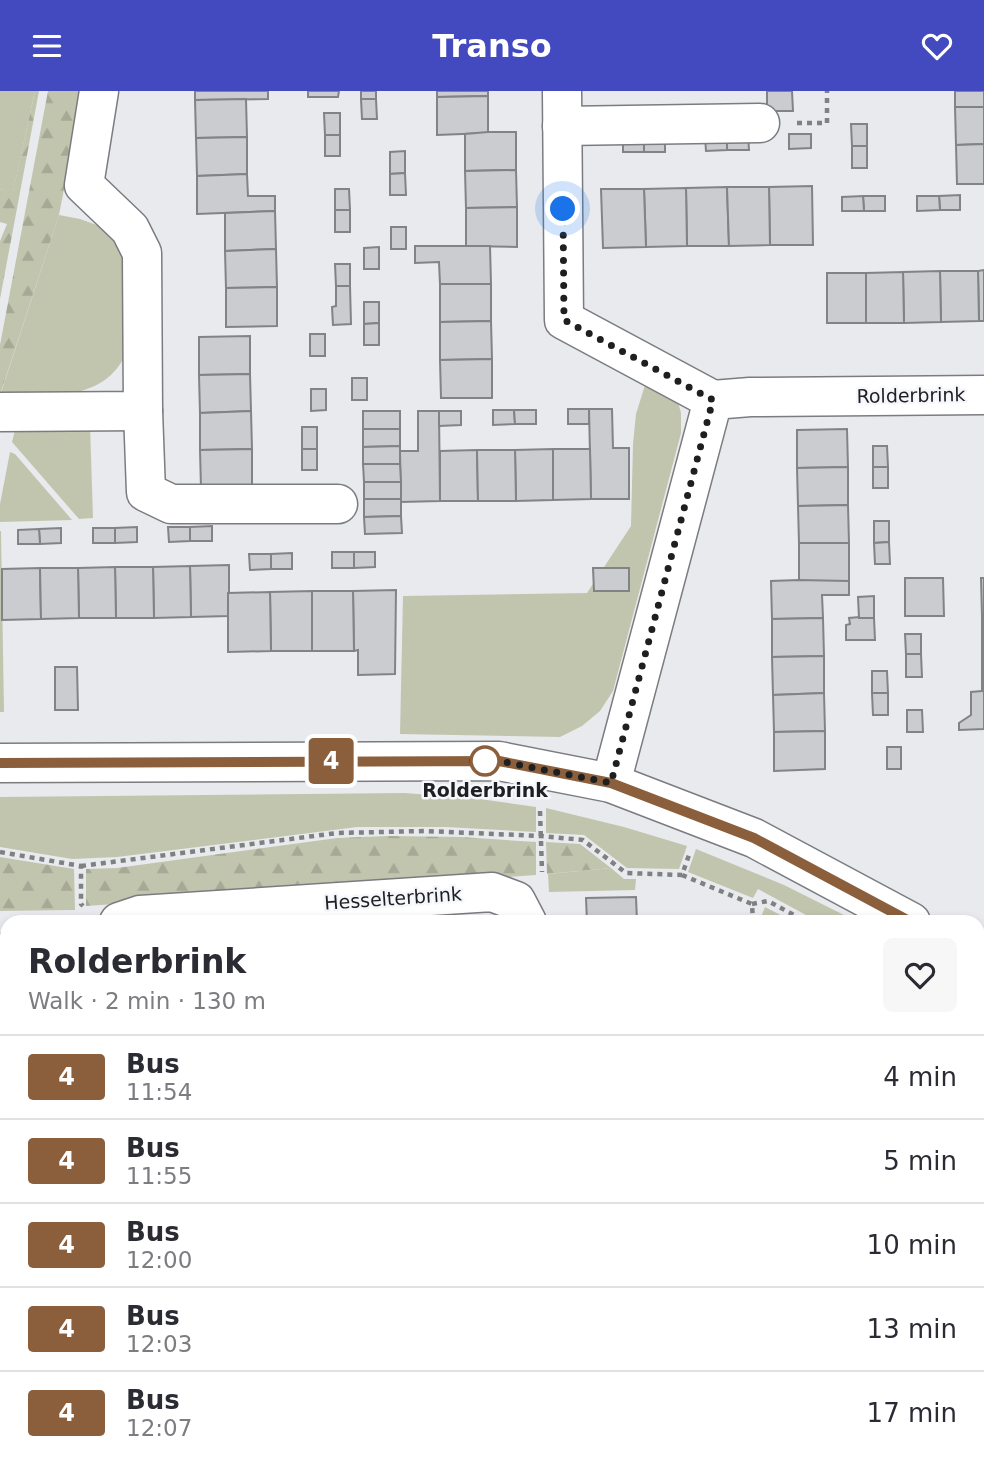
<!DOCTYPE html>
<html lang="en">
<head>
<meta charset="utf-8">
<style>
	body { margin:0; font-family:"DejaVu Sans",sans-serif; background:#f7f7f7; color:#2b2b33; height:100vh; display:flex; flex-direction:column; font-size:26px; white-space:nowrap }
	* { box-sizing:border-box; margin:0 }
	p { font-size:23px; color:#7c7c81 }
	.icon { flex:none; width:38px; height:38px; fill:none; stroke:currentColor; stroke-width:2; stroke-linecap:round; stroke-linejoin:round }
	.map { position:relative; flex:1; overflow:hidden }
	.panel { position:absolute; left:0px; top:824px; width:985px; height:555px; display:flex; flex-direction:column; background:#fff; border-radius:21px 21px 0 0; box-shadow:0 4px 10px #0003 }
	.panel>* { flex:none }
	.badge { padding:0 14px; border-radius:5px; font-size:24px; line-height:46px }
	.you { position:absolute; width:35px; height:35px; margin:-18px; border:5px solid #fff; border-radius:50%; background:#1a73e8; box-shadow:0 0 0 10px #1a73e833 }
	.map>.badge { position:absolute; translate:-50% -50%; box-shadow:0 0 0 4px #fff }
	.round { display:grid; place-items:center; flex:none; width:74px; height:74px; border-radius:10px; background:#f7f7f7 }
	.headline { display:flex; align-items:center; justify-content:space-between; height:119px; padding:0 28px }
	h1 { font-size:33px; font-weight:600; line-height:52px }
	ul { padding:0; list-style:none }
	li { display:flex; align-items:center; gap:21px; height:84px; padding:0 28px; border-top:2px solid #e1e1e2 }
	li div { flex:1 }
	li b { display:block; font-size:26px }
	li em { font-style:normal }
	li .badge { min-width:77px; font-weight:700; text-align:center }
	header { display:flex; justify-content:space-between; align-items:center; height:91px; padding:0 28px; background:#4349be; color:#fff; font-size:32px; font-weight:600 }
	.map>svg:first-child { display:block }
</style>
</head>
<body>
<header><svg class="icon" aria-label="menu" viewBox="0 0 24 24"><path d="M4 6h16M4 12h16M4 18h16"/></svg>Transo<svg class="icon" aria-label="heart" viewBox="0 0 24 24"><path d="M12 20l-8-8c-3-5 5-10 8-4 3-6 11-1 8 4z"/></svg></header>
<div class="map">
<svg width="984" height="1378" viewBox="0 0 984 1378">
	<defs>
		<pattern id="forest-firs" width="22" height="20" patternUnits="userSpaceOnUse" patternTransform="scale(1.75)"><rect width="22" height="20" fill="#c1c5ae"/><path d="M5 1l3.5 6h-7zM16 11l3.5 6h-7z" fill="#a5a995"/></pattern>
	</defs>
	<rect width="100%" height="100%" fill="#e8eaee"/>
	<!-- grass -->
	<g fill="#c1c5ae">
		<path d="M 0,0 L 35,0 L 13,101 L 0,98 Z"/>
		<path d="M 59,124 L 80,128 L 102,136 L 124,161 L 125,265 C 100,313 46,303 0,305 Z"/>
		<path d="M 646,291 L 678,311 L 681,322 L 681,342 L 613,600 L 600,620 L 582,635 L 560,646 L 400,643 L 403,505 L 587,502 L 631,435 L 633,353 L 636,323 Z"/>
		<path d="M 90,334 L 93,427 L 79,428 L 12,351 L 16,335 Z"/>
		<path d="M 10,361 L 15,363 L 72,429 L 0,431 L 0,413 Z"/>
		<path d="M 0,440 L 1,440 L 4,621 L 0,621 Z"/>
		<path d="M 405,702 L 480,708 L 536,716 L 536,741 L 446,736 L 357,736 L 117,766 L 72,768 L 0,756 L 0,706 Z"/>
		<path d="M 546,717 L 624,736 L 687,755 L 679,778 L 627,777 L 584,744 L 546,742 Z"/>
		<path d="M 696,758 L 784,794 L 858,831 L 819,831 L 758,798 L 753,807 L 688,781 Z"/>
		<path d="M 611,777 L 624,788 L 636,788 L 635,799 L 549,801 L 548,783 Z"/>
		<path d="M 765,816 L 794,831 L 759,831 Z"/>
		<path d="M 984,964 L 984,1170 L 978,1171 L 978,974 Z"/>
		<rect x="0" y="1092" width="7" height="106"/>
		<path d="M 978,1238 L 984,1238 L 984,1378 L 888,1378 L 885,1372 L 978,1372 Z"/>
		<path d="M 286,1372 L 372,1372 L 373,1378 L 286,1378 Z"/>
		<path d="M 783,1372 L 867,1372 L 870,1378 L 783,1378 Z"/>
	</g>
	<!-- forest -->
	<g fill="url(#forest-firs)">
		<path d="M 35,0 L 39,0 L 0,208 L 0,150 L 7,133 L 0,131 L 0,98 L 13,100 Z"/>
		<path d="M 48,0 L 83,0 L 59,124 L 0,304 L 0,254 Z"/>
		<path d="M 388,745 L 461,746 L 536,751 L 536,784 L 86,815 L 86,778 L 117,777 L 337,747 Z"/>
		<path d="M 546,751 L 580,753 L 611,777 L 547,783 Z"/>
		<path d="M 0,766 L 74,778 L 75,819 L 0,820 Z"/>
	</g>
	<!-- building -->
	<g fill="#cbccd0" stroke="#828387" stroke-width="2">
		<path d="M 195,0 L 268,0 L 268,8 L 195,9 Z"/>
		<path d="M 308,0 L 339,0 L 338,6 L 308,6 Z"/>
		<rect x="361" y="0" width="15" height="8"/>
		<path d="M 437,0 L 488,0 L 488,5 L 437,6 Z"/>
		<path d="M 767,0 L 792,0 L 793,20 L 767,20 Z"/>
		<rect x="955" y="0" width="29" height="16"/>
		<path d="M 488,5 L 488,42 L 437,44 L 437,6 Z"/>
		<path d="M 246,8 L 247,46 L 196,47 L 195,9 Z"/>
		<path d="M 361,8 L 376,8 L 377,28 L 362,28 Z"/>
		<path d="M 955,16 L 984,16 L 984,53 L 956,54 Z"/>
		<path d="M 324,22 L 340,22 L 340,44 L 325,44 Z"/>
		<path d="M 851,33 L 867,33 L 867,55 L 852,55 Z"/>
		<path d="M 488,41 L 516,41 L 516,79 L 465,80 L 465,43 Z"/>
		<path d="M 789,43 L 811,43 L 811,57 L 789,58 Z"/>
		<rect x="325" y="44" width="15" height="21"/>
		<path d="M 748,44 L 749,59 L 727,59 L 727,45 Z"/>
		<path d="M 727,45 L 727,59 L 706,60 L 705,46 Z"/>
		<path d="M 247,46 L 247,83 L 197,85 L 196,47 Z"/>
		<path d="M 644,46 L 644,61 L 623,61 L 623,47 Z"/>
		<rect x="644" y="46" width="21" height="15"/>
		<path d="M 984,53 L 984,93 L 957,93 L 956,54 Z"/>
		<rect x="852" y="55" width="15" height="22"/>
		<path d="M 405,60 L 405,82 L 390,83 L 390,61 Z"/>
		<path d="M 516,79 L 517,116 L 466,117 L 465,80 Z"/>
		<path d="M 405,82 L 406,104 L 390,104 L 390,83 Z"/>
		<path d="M 247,83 L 248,105 L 275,105 L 275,120 L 197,123 L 197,85 Z"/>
		<path d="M 812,95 L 813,154 L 770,154 L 769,96 Z"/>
		<path d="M 727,96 L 729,155 L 687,155 L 686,97 Z"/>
		<path d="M 727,96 L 769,96 L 770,154 L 729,155 Z"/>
		<path d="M 686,97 L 687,155 L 646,156 L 644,98 Z"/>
		<path d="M 335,98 L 349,98 L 350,119 L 335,119 Z"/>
		<path d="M 601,98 L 644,98 L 646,156 L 603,157 Z"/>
		<path d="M 960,104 L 960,119 L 940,119 L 939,105 Z"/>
		<path d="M 863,105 L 885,105 L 885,120 L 864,120 Z"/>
		<path d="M 863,105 L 864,120 L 842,120 L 842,106 Z"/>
		<path d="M 917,105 L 939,105 L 940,119 L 917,120 Z"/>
		<path d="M 517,116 L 517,156 L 466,155 L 466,117 Z"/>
		<rect x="335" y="119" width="15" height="22"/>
		<path d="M 275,120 L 276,158 L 225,160 L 225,122 Z"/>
		<rect x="391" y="136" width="15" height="22"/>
		<path d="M 415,155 L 490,155 L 491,193 L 440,193 L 439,171 L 415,172 Z"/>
		<path d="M 379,156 L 379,178 L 364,178 L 364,157 Z"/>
		<path d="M 276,158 L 277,196 L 226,197 L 225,160 Z"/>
		<path d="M 335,173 L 350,173 L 350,195 L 336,195 Z"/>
		<path d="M 984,179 L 984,230 L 979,230 L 978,180 Z"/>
		<path d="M 940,180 L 978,180 L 979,230 L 941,231 Z"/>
		<path d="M 940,180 L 941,231 L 904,232 L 903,181 Z"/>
		<path d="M 903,181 L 904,232 L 866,232 L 866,182 Z"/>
		<rect x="827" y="182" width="39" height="50"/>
		<path d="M 440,193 L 491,193 L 491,230 L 440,231 Z"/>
		<path d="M 336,195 L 350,195 L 351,233 L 333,234 L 332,216 L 336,215 Z"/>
		<path d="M 277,196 L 277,235 L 226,236 L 226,197 Z"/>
		<path d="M 364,211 L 379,211 L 379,232 L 364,233 Z"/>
		<path d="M 491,230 L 492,268 L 440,269 L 440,231 Z"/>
		<path d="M 379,232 L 379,254 L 364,254 L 364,233 Z"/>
		<rect x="310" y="243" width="15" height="22"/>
		<path d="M 250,245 L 250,283 L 199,284 L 199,246 Z"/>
		<path d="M 492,268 L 492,307 L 441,307 L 440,269 Z"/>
		<path d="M 250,283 L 251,320 L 200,322 L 199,284 Z"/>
		<rect x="352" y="287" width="15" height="22"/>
		<path d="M 311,298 L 326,298 L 326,319 L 311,320 Z"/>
		<rect x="568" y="318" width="21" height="15"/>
		<path d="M 589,318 L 612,318 L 613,357 L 629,357 L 629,408 L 591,408 Z"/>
		<path d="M 493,319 L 514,319 L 515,333 L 493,334 Z"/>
		<path d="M 514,319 L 536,319 L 536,333 L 515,333 Z"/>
		<path d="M 251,320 L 252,358 L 200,359 L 200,322 Z"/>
		<rect x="363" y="320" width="37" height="18"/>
		<path d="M 418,320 L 439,320 L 440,410 L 401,411 L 400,360 L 418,360 Z"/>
		<path d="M 439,320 L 461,320 L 461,334 L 439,335 Z"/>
		<rect x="302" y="336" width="15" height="22"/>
		<path d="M 363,338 L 400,338 L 400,355 L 363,356 Z"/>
		<path d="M 847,338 L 848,376 L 797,377 L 797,339 Z"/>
		<path d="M 400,355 L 400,373 L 363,373 L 363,356 Z"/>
		<path d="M 873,355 L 887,355 L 888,376 L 873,376 Z"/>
		<path d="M 252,358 L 252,397 L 201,397 L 200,359 Z"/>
		<rect x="302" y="358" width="15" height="21"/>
		<path d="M 553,358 L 553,409 L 516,410 L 515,359 Z"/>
		<path d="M 553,358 L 590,358 L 591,408 L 553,409 Z"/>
		<path d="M 477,359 L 478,410 L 440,410 L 440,360 Z"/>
		<path d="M 477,359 L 515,359 L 516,410 L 478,410 Z"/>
		<path d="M 363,373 L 400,373 L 401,391 L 364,391 Z"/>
		<path d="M 848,376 L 848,414 L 798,415 L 797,377 Z"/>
		<rect x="873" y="376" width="15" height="21"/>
		<rect x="364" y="391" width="37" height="17"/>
		<path d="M 364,408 L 401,408 L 401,425 L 364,426 Z"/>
		<path d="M 848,414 L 849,452 L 799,452 L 798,415 Z"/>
		<path d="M 401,425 L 402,442 L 365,443 L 364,426 Z"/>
		<path d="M 874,430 L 889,430 L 889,451 L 874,452 Z"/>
		<path d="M 212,435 L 212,450 L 190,450 L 190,436 Z"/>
		<path d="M 137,436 L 137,451 L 115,452 L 115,437 Z"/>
		<path d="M 168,436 L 190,436 L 190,450 L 169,451 Z"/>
		<path d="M 61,437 L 61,452 L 40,453 L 39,438 Z"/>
		<rect x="93" y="437" width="22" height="15"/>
		<path d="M 39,438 L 40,453 L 18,453 L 18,439 Z"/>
		<path d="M 889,451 L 890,473 L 875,473 L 874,452 Z"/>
		<rect x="799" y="452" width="50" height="38"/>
		<rect x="332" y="461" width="22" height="16"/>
		<path d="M 354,461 L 375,461 L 375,476 L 354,477 Z"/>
		<path d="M 292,462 L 292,478 L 271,478 L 271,463 Z"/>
		<path d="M 249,463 L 271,463 L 271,478 L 250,479 Z"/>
		<path d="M 229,474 L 229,525 L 191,526 L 190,475 Z"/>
		<path d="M 190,475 L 191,526 L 154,527 L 153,476 Z"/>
		<path d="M 115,476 L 153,476 L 154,527 L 116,527 Z"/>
		<path d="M 115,476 L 116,527 L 79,527 L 78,477 Z"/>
		<path d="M 40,477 L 41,528 L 2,529 L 2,478 Z"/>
		<path d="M 40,477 L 78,477 L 79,527 L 41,528 Z"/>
		<path d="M 593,477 L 629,477 L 629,500 L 594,500 Z"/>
		<path d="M 905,487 L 943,487 L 944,525 L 905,525 Z"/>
		<path d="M 981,487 L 984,487 L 984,525 L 982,525 Z"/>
		<path d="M 799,489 L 849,490 L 849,504 L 822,504 L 823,527 L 772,528 L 771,490 Z"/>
		<path d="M 396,499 L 395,583 L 358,584 L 358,559 L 354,560 L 353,500 Z"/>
		<path d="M 312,500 L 312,560 L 271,560 L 270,501 Z"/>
		<path d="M 312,500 L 353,500 L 354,560 L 312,560 Z"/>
		<path d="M 270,501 L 271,560 L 228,561 L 228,502 Z"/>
		<path d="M 874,505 L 874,527 L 859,527 L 858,506 Z"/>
		<rect x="982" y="525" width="2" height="37"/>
		<path d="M 859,526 L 859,527 L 874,527 L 875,549 L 846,549 L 846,534 L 850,533 L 849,527 Z"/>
		<path d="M 823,527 L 824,565 L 772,566 L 772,528 Z"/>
		<path d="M 905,543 L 921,543 L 921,563 L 906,563 Z"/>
		<rect x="982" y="562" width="2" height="38"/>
		<path d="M 906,563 L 921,563 L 922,586 L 906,586 Z"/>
		<path d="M 824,565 L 824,602 L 773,604 L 772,566 Z"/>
		<path d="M 55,576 L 77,576 L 78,619 L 55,619 Z"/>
		<path d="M 872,580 L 887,580 L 888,602 L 872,602 Z"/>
		<path d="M 982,600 L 984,600 L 984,638 L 959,639 L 959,632 L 971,624 L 971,601 Z"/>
		<path d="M 824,602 L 825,640 L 774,641 L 773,604 Z"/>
		<path d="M 872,602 L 888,602 L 888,624 L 873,624 Z"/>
		<path d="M 907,619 L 922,619 L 923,641 L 907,641 Z"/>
		<path d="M 825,640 L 825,678 L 774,680 L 774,641 Z"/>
		<rect x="887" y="656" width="14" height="22"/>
		<path d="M 636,806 L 637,830 L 661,830 L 661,831 L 587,831 L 586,807 Z"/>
		<path d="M 0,842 L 4,842 L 4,870 L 7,870 L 7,929 L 0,929 Z"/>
		<rect x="0" y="1245" width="7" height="75"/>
		<rect x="123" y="1372" width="16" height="6"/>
		<rect x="397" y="1372" width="15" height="4"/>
		<rect x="434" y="1372" width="15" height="4"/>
		<rect x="470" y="1372" width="17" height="3"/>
		<rect x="508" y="1372" width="15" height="3"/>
	</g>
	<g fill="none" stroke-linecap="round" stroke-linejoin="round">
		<defs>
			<g id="minor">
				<path d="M 562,0 L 564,229 L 713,309"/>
				<path d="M 562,35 L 760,32"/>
				<path d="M 143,320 L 146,401 L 171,413 L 338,413"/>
				<path d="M 0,321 L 143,320 L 142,162 L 130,138 L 84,94 L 99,0"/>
				<path d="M 0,672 L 499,670 L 611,692 L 754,747 L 911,831"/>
				<path d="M 611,692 L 713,309 L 750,306 L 984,304"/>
				<path d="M 119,831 L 140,824 L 492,801 L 516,810 L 527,831"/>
				<path d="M 978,867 L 984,870"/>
				<path d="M 0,1045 L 7,1045"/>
			</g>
		</defs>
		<!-- minor casing -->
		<use href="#minor" stroke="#7a7c80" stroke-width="41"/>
		<!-- path -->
		<g stroke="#7e8082" stroke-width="4.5" stroke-dasharray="5 5" stroke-linecap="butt">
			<path d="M 797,32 L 827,32 L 827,0"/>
			<path d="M 540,720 L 542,781"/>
			<path d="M 0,761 L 81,775 L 81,813 L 83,815"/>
			<path d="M 81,775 L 337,742 L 425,740 L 541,745 L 583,749 L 626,782 L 682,784 L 689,764"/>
			<path d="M 682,784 L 752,813 L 753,831"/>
			<path d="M 752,813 L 768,810 L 807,831"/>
			<path d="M 978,925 L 984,928"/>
			<path d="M 978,960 L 984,950"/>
			<path d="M 0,1203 L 7,1202"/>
			<path d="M 0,1355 L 7,1354"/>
			<path d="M 66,1372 L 66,1378"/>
			<path d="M 279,1372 L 279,1378"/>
			<path d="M 376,1372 L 377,1378"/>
			<path d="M 879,1372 L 882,1378"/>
		</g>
		<!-- minor -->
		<use href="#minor" stroke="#fff" stroke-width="38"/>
	</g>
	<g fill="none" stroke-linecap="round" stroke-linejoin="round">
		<defs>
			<path id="line" d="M 0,672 L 499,670 L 611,692 L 754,747 L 911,831"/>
		</defs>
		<!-- line casing -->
		<use href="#line" stroke="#fff" stroke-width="16"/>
		<!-- line -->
		<use href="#line" stroke="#8b5e3c" stroke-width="10"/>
		<!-- walk -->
		<path stroke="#1e1f20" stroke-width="7" stroke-dasharray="0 12.6" d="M 485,670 L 471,670 L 499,670 L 611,692 L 713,309 L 564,229 L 563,118"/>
	</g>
	<!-- markers -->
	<circle fill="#fff" stroke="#8b5e3c" stroke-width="3.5" cx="485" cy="670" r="14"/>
	<g text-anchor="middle" stroke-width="5" stroke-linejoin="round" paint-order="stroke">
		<!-- street labels -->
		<g font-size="19" fill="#1e1f20" stroke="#f6f7fc">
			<text transform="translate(911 304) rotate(-1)" y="7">Rolderbrink</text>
			<text transform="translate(393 807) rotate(-4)" y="7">Hesselterbrink</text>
		</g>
		<!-- stop labels -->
		<g font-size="19" font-weight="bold" fill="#1e1f20" stroke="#f6f7fc">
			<text x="485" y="706">Rolderbrink</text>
		</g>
	</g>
</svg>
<div class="you" style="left:563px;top:118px"></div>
<b class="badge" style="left:331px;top:670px;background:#8b5e3c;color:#fff">4</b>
<section class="panel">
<div class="headline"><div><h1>Rolderbrink</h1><p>Walk · 2 min · 130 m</p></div><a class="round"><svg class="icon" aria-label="heart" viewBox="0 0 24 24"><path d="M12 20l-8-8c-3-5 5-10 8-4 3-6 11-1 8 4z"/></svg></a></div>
<ul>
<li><span class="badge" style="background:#8b5e3c;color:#fff">4</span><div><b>Bus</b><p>11:54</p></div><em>4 min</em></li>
<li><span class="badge" style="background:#8b5e3c;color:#fff">4</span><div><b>Bus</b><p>11:55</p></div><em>5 min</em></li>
<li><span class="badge" style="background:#8b5e3c;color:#fff">4</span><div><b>Bus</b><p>12:00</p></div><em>10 min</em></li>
<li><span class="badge" style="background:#8b5e3c;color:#fff">4</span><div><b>Bus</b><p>12:03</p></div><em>13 min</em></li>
<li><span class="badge" style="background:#8b5e3c;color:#fff">4</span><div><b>Bus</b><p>12:07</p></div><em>17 min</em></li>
</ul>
</section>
</div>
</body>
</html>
